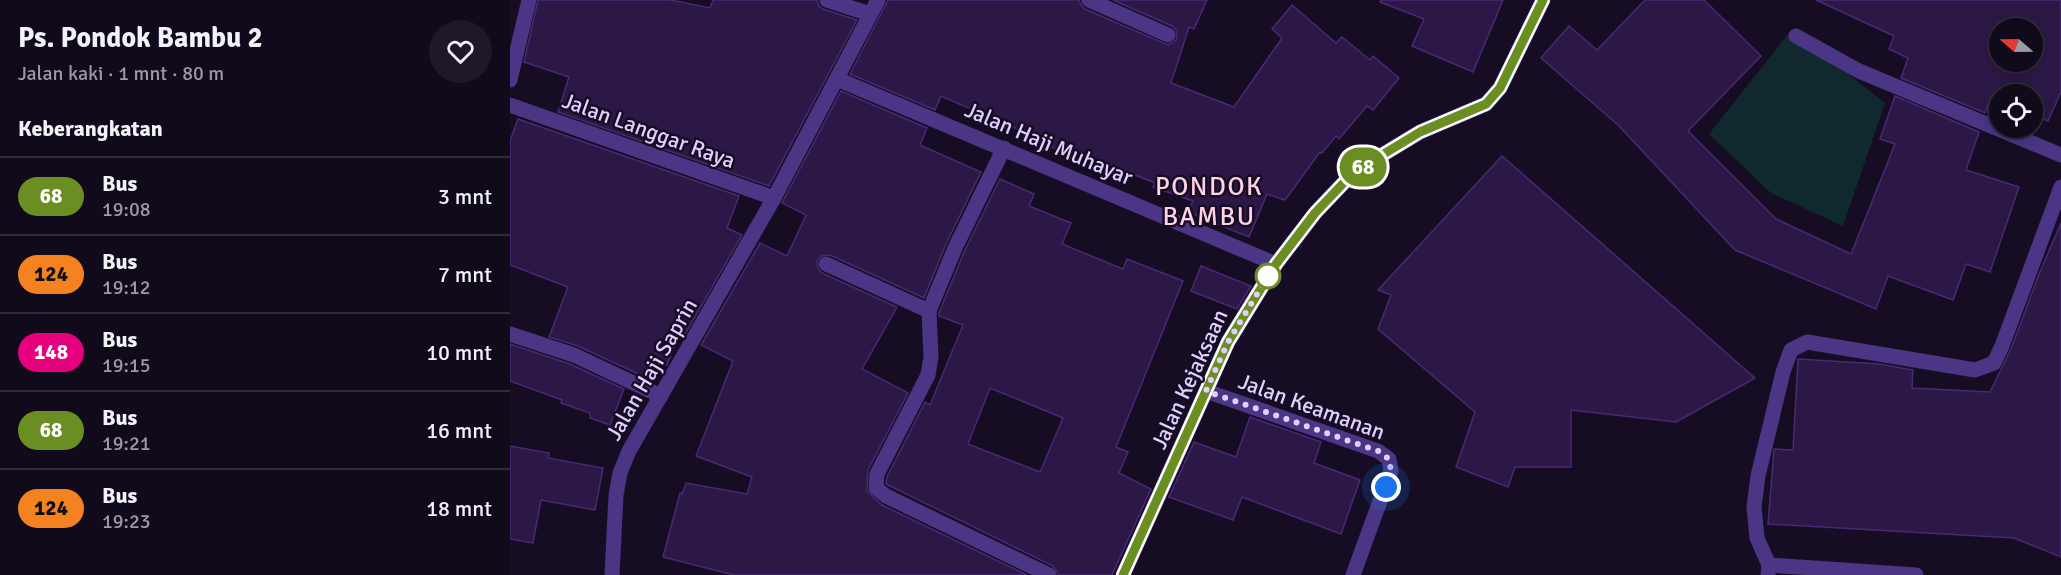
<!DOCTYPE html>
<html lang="id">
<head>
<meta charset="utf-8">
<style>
	body { margin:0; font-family:Signika,sans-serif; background:#1e1828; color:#f1f3f6; height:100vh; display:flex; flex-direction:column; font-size:22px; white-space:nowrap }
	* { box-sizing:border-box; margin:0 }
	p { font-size:20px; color:#9c9aa3 }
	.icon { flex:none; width:33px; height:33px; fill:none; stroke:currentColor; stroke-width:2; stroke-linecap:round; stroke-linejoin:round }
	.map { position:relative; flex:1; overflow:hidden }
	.sheet { display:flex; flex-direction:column; background:#100a1b; width:510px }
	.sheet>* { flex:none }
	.badge { padding:0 12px; border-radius:20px; font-size:21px; line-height:39px }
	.needle { width:39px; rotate:290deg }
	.buttons { position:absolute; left:1479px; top:18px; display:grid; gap:12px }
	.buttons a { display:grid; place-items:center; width:54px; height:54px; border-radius:50%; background:#100a1b; box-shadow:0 3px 15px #0003,0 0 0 2px #302b3a; font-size:30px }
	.you { position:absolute; width:30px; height:30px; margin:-15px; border:4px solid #fff; border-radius:50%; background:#1a73e8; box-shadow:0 0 0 9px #1a73e833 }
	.map>.badge { position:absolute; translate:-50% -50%; box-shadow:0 0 0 3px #fff }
	h2 { padding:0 18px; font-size:22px; line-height:54px }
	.round { display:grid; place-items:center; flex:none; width:63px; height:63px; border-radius:32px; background:#1e1828 }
	.headline { display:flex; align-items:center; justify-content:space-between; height:102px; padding:0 18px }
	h1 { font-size:28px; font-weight:700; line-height:45px }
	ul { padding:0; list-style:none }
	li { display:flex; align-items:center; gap:18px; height:78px; padding:0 18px; border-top:2px solid #302b3a }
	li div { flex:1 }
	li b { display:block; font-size:22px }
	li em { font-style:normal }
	li .badge { min-width:66px; font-weight:700; text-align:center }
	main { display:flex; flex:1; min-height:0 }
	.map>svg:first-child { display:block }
</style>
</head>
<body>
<main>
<section class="sheet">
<div class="headline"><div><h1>Ps. Pondok Bambu 2</h1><p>Jalan kaki · 1 mnt · 80 m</p></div><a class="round"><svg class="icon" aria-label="heart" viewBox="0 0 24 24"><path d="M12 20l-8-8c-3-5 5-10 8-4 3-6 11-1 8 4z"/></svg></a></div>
<h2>Keberangkatan</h2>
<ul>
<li><span class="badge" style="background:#6b8e23;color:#fff">68</span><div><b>Bus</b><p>19:08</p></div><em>3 mnt</em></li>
<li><span class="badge" style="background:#f58220;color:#111">124</span><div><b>Bus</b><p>19:12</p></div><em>7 mnt</em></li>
<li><span class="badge" style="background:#e6007e;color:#fff">148</span><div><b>Bus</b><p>19:15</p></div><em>10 mnt</em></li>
<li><span class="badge" style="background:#6b8e23;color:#fff">68</span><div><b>Bus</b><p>19:21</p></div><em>16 mnt</em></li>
<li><span class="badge" style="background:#f58220;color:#111">124</span><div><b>Bus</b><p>19:23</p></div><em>18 mnt</em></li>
</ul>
</section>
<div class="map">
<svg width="1551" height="575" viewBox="0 0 1551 575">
	<rect width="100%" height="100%" fill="#160d24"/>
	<!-- grass -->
	<path fill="#10292e" d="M 1282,29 L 1375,103 L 1333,226 L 1261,193 L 1199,134 Z"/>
	<!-- building -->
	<g fill="#2c1846" stroke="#482973" stroke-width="1.5" fill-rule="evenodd">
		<path d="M 28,0 L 161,0 L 200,8 L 203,0 L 307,0 L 309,6 L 313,9 L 347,20 L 259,186 L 48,112 L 59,77 L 14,62 Z"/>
		<path d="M 378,0 L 569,0 L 571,5 L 575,9 L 658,45 L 664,42 L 667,38 L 666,30 L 662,26 L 603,0 L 697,0 L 684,29 L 679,27 L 661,83 L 724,107 L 772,38 L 762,29 L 782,5 L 826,43 L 832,37 L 860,60 L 863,56 L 889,78 L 863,110 L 857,106 L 829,139 L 826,136 L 812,153 L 810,152 L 775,200 L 757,194 L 739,237 L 678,212 L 683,201 L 643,187 L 645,183 L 558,148 L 556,153 L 525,140 L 526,137 L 431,96 L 425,110 L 340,74 Z"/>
		<path d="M 871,0 L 993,0 L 963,72 L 902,46 L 914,19 L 870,2 Z"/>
		<path d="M 1135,0 L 1194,0 L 1251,56 L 1178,131 L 1266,219 L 1341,254 L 1385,144 L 1370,139 L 1385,96 L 1469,132 L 1456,170 L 1509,187 L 1480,272 L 1456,264 L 1443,300 L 1378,276 L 1366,309 L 1225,250 L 1108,125 L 1031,58 L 1059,26 L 1087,50 Z"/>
		<path d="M 1306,0 L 1551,0 L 1551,92 L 1538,121 L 1522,114 L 1522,94 L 1490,94 L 1490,100 L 1481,96 L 1475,113 L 1391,78 L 1398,58 L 1379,49 L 1384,36 ZM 1490,28 L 1522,28 L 1522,62 L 1490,62 Z"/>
		<path d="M 331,91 L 417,128 L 410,145 L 471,172 L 436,244 L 414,298 L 320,255 L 311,256 L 307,261 L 308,269 L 312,273 L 387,307 L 352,369 L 398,393 L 358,470 L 357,491 L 372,505 L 517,575 L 224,575 L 153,557 L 170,493 L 172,494 L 176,483 L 237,494 L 242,477 L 186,456 L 223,361 L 191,345 L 250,243 L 277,256 L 296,215 L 272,203 Z"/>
		<path d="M 8,119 L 229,196 L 217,228 L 232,235 L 174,336 L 169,334 L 157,365 L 150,363 L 143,381 L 68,346 L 39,337 L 58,287 L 0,265 L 0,141 Z"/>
		<path d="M 992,156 L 1245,378 L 1166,422 L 1061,410 L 1061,467 L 1005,467 L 998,487 L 946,467 L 965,412 L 868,329 L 881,295 L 868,290 Z"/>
		<path d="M 490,179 L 524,194 L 519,206 L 561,223 L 552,244 L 613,269 L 617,259 L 673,281 L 606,447 L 618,452 L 609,473 L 641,489 L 602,575 L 549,575 L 543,566 L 376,484 L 377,477 L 415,402 L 420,405 L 453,325 L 429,316 L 429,313 L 454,252 ZM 480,388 L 553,418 L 530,472 L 458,444 Z"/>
		<path d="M 1551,223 L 1551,557 L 1504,538 L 1258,524 L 1264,449 L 1283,450 L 1288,359 L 1370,364 L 1403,370 L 1402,388 L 1480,392 L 1501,349 L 1529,274 Z"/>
		<path d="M 691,266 L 741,286 L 727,309 L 681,291 Z"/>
		<path d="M 0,344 L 60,364 L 114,389 L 100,425 L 80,418 L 80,413 L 51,403 L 52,400 L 0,381 Z"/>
		<path d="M 740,417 L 811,442 L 804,463 L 850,480 L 831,534 L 732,497 L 723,520 L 659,497 L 684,442 L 726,457 Z"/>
		<path d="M 0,446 L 39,453 L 38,458 L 93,468 L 85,510 L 31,500 L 23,543 L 0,539 Z"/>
	</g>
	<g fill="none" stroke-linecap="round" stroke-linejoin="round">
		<!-- minor -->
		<g stroke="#4a3685" stroke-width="15">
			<path d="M 317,0 L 360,14"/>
			<path d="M 579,0 L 658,35"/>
			<path d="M 1286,36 L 1349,71 L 1551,155"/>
			<path d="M 327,79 L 766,264"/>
			<path d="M 0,80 L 19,0"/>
			<path d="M 0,105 L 264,198"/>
			<path d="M 316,264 L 419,311 L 445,248 L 494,148"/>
			<path d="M 419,311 L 421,357 L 418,375 L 367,474 L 366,488 L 376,496 L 539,575"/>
			<path d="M 0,334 L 64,355 L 151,396"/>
			<path d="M 696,391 L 868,451 L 879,459 L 881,471 L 843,575"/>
			<path d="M 1259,565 L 1406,575"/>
			<path d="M 102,575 L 106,495 L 110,473 L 119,451 L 264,198 L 368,0"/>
			<path d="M 613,575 L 718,342 L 766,264 L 805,213 L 844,172 L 910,132 L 976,104 L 990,88 L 1033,0"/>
			<path d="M 1258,575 L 1259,565 L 1247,538 L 1244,507 L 1248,476 L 1273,372 L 1281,350 L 1297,342 L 1465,370 L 1484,363 L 1492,346 L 1551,187"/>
		</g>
	</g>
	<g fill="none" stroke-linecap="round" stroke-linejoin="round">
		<defs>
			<path id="line" d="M 613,575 L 718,342 L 766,264 L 805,213 L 844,172 L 910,132 L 976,104 L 990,88 L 1033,0"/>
		</defs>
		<!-- line casing -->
		<use href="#line" stroke="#fff" stroke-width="14"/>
		<!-- line -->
		<use href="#line" stroke="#6b8e23" stroke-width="9"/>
		<!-- walk -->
		<path stroke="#e0d0ff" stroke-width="6" stroke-dasharray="0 10.8" d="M 758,276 L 718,342 L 696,391 L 868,451 L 879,459 L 881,471 L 876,487"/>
	</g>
	<!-- markers -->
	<circle fill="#fff" stroke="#6b8e23" stroke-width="3" cx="758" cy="276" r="12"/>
	<g text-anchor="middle" stroke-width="5" stroke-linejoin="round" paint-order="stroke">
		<!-- street labels -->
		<g font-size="22" fill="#e0d0ff" stroke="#160d24">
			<text transform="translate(139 130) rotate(20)" y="8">Jalan Langgar Raya</text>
			<text transform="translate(539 143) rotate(23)" y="8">Jalan Haji Muhayar</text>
			<text transform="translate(141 369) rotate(-60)" y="8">Jalan Haji Saprin</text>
			<text transform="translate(679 379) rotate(-65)" y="8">Jalan Kejaksaan</text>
			<text transform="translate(802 406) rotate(20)" y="8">Jalan Keamanan</text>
		</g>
		<!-- quarter labels -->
		<g font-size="26" letter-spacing="1.5" fill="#ffd2e5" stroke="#160d24">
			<text x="699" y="195">PONDOK<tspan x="699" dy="30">BAMBU</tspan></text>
		</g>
	</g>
</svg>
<div class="buttons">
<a><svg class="needle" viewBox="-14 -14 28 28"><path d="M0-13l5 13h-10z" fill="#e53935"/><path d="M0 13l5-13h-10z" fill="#9c9aa3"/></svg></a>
<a><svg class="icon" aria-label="locate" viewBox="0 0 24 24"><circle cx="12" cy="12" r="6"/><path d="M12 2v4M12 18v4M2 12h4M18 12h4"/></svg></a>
</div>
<div class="you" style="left:876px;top:487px"></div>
<b class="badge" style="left:853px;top:167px;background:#6b8e23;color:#fff">68</b>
</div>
</main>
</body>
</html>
